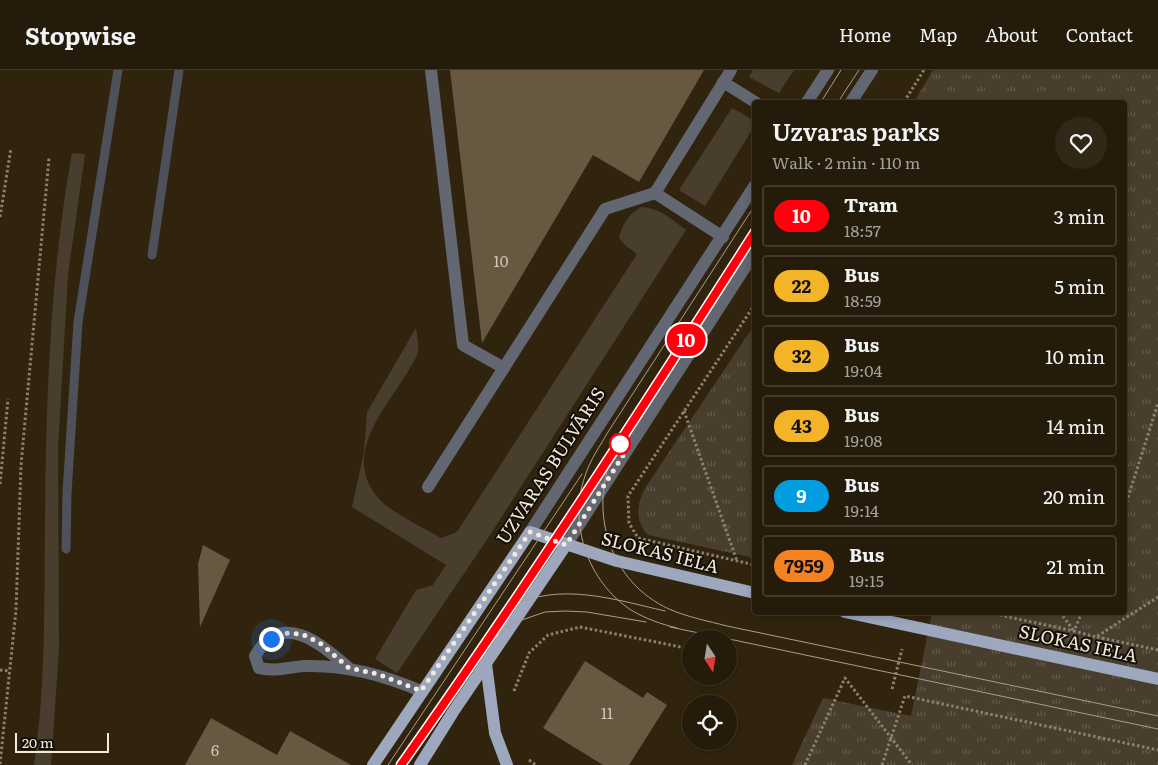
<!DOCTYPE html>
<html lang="en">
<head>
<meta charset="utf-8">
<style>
	body { margin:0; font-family:Literata,serif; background:#312818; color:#f1f3f6; height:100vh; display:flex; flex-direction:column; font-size:19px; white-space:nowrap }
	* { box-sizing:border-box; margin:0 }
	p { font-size:16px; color:#a3a19c }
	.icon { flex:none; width:28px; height:28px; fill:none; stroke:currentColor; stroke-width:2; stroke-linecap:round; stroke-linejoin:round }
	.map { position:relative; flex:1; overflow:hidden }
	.drawer { position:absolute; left:752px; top:30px; width:375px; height:515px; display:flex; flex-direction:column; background:#251b0a; border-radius:5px; box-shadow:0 2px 8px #0003,0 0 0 1px #42392b }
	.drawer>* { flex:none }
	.badge { padding:0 10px; border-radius:16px; font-size:18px; line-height:32px }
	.needle { width:32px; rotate:168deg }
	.fabs { position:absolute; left:682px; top:560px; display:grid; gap:10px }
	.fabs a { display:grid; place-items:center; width:55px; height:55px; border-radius:50%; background:#251b0a; box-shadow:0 2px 8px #0003,0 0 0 1px #42392b; font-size:25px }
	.scale { position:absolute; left:15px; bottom:12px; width:94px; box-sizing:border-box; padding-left:5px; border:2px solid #f3eadd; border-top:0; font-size:14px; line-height:18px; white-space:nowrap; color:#f3eadd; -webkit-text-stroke:4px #140f06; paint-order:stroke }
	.you { position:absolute; width:25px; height:25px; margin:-12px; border:4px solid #fff; border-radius:50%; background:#1a73e8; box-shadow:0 0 0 8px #1a73e833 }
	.map>.badge { position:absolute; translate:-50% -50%; box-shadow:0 0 0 2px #fff }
	.round { display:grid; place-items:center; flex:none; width:52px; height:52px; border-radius:26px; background:#312818 }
	.overview { display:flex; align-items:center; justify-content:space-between; height:85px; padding:0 20px }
	h1 { font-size:24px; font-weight:600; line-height:38px }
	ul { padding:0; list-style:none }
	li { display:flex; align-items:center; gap:15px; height:62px; margin:0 10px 8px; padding:0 10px; border:2px solid #42392b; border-radius:5px }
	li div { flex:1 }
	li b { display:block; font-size:19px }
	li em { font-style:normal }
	li .badge { min-width:55px; font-weight:700; text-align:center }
	header { display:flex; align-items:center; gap:30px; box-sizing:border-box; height:70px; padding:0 25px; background:#251b0a; border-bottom:1px solid #42392b }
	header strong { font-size:24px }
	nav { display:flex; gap:28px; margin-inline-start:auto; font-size:18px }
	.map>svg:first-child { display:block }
</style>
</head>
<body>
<header>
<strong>Stopwise</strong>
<nav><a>Home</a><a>Map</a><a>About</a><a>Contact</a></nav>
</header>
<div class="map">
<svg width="1158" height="695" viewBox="0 0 1158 695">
	<defs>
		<pattern id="park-tufts" width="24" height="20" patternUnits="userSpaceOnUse" patternTransform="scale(1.25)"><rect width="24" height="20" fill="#493e2d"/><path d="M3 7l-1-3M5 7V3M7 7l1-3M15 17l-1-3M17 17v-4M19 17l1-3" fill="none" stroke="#645a4b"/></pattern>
	</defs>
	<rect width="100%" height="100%" fill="#31240e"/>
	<!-- grass -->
	<g fill="#493e2d">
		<path d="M 753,0 L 794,0 L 779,23 L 749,7 Z"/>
		<path d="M 732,38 L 755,51 L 755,55 L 705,136 L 679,120 Z"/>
		<path d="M 72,83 L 85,84 L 68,205 L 58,378 L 59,579 L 51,695 L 34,695 C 46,614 44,534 45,453 C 46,329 50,205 72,83 Z"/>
		<path d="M 641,137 C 659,138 672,149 686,160 L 492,462 L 397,603 L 375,589 L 416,520 L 433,515 L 446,495 L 352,437 L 364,382 L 367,342 L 416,258 C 417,266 420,278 417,285 C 397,329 333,382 382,432 C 396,445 424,458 441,468 L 457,462 L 637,184 L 625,175 L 619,168 C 622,154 629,144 641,137 Z"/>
	</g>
	<!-- park -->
	<g fill="url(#park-tufts)">
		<path d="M 933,0 L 1158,0 L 1158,695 L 792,695 L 823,628 L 911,646 L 932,543 L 1125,542 L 1125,32 L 914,32 Z"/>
		<path d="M 755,254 L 755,488 L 648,465 C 634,450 637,435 645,418 Z"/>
	</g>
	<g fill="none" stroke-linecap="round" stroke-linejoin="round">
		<!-- stream -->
		<g stroke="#4e515a" stroke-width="9">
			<path d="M 152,185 L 179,0"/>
			<path d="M 66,479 L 67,423 L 78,252 L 118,0"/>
		</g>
	</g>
	<!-- building -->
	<g fill="#675841">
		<path d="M 450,0 L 704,0 L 639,112 L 593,85 L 482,273 Z"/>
		<path d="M 203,475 L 230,490 L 200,557 L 198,494 Z"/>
		<path d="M 585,591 L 643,628 L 647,622 L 667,635 L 629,695 L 603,695 L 543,658 Z"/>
		<path d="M 211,648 L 277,685 L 290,661 L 351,695 L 185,695 Z"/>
	</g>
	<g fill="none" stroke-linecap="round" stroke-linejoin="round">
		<!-- path -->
		<g stroke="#8c816f" stroke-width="3" stroke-dasharray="2.5 2.5" stroke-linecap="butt">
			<path d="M 904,32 L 924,0"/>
			<path d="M 0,147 L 11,78"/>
			<path d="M 755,234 L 628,426 L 629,453 L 638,468 L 755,495"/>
			<path d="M 684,341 L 737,491"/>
			<path d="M 0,414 L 8,329"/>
			<path d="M 1125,437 L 1158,333"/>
			<path d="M 985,542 L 1074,561"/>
			<path d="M 1060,542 L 1073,560"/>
			<path d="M 1082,542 L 1074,561 L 1096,567 L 1158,527"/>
			<path d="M 1097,567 L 1158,580"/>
			<path d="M 729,587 L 733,588"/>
			<path d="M 0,600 L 10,601"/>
			<path d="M 892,619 L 902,579"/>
			<path d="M 514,621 L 529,583 L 548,565 L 580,557 L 691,579"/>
			<path d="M 529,690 L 536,695"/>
			<path d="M 0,694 L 16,540 L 21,395 L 49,88"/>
			<path d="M 805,695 L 845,608 L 912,695"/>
			<path d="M 882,695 L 905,626 L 1158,680"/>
		</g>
		<!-- minor -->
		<g stroke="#626772" stroke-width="12">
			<path d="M 431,0 L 463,275 L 504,298"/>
			<path d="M 723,12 L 755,32"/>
			<path d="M 807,32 L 828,0"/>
			<path d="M 851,32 L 872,0"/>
			<path d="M 655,123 L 731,0"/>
			<path d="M 428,417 L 605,139 L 655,123 L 723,167"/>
			<path d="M 530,462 L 755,115"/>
			<path d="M 566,475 L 755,182"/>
			<path d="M 349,598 C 321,574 282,539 255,586 L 259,598 C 279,602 287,597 305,596 C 347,595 383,605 421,621"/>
		</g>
		<!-- major -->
		<g stroke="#9da7be" stroke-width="12">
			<path d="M 845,542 L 1158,609"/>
			<path d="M 486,594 L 495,663 L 507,695"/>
			<path d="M 373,695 L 530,462 L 617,491 L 755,523"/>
			<path d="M 420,695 L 453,642 L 566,475"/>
		</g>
		<!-- tram -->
		<g stroke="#a99e8e" stroke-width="1">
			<path d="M 821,32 L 841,0"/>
			<path d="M 838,32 L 859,0"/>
			<path d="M 755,163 L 612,386 C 589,444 610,512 669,539 C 687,547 708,551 727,556 L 1158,646"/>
			<path d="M 511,536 C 561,512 613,529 665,541"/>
			<path d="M 670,557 L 728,569"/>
			<path d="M 677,558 C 661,554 646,549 631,540 C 588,512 568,454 585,406 C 590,390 600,376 608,362 L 755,135"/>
			<path d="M 493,563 L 604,397"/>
			<path d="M 729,569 L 1158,659"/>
			<path d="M 388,695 L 582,404"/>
			<path d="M 401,695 L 486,575 L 513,553 L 545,542 L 565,541 L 587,542 L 646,552"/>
		</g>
	</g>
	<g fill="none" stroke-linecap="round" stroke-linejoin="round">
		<defs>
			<path id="line" d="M 401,695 C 524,521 640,342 755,162"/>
		</defs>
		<!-- line casing -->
		<use href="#line" stroke="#fff" stroke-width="11"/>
		<!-- line -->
		<use href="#line" stroke="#ff000c" stroke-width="8"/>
		<!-- walk -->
		<path stroke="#f3eadd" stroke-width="5" stroke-dasharray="0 9" d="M 271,569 L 280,563 L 302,564 L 320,573 L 349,598 L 378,604 L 421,621 L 530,462 L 566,475 L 624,384 L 620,374"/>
	</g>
	<!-- markers -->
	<circle fill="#fff" stroke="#ff000c" stroke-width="2.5" cx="620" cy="374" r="10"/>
	<g text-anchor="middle" stroke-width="4" stroke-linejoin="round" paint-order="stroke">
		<!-- number labels -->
		<g font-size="15" fill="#d0c6b6">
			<text x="501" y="197">10</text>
			<text x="607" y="649">11</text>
			<text x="215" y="686">6</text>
		</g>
		<!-- street labels -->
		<g font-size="18" fill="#f3eadd" stroke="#140f06">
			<text transform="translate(551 396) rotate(-57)" y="6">UZVARAS BULVĀRIS</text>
			<text transform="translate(660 483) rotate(14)" y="6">SLOKAS IELA</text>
			<text transform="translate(1078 574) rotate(12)" y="6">SLOKAS IELA</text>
		</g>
	</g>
</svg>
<div class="fabs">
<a><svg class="needle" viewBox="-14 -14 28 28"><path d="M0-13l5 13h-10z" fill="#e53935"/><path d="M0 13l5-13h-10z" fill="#a3a19c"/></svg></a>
<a><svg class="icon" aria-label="locate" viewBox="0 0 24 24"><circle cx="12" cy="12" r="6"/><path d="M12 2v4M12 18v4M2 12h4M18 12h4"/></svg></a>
</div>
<div class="scale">20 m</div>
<div class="you" style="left:271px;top:569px"></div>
<b class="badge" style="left:686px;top:270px;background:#ff000c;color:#fff">10</b>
<section class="drawer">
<div class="overview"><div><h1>Uzvaras parks</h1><p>Walk · 2 min · 110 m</p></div><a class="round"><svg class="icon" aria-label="heart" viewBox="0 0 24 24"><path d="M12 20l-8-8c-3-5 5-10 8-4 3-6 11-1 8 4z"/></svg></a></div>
<ul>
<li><span class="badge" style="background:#ff000c;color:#fff">10</span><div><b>Tram</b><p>18:57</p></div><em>3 min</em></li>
<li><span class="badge" style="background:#f4b427;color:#111">22</span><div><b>Bus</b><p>18:59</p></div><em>5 min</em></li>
<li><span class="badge" style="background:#f4b427;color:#111">32</span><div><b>Bus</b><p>19:04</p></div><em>10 min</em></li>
<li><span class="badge" style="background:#f4b427;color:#111">43</span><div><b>Bus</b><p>19:08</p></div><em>14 min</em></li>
<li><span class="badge" style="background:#009de0;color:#fff">9</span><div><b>Bus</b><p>19:14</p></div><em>20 min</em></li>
<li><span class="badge" style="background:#f58220;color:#111">7959</span><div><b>Bus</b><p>19:15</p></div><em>21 min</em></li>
</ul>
</section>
</div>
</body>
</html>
